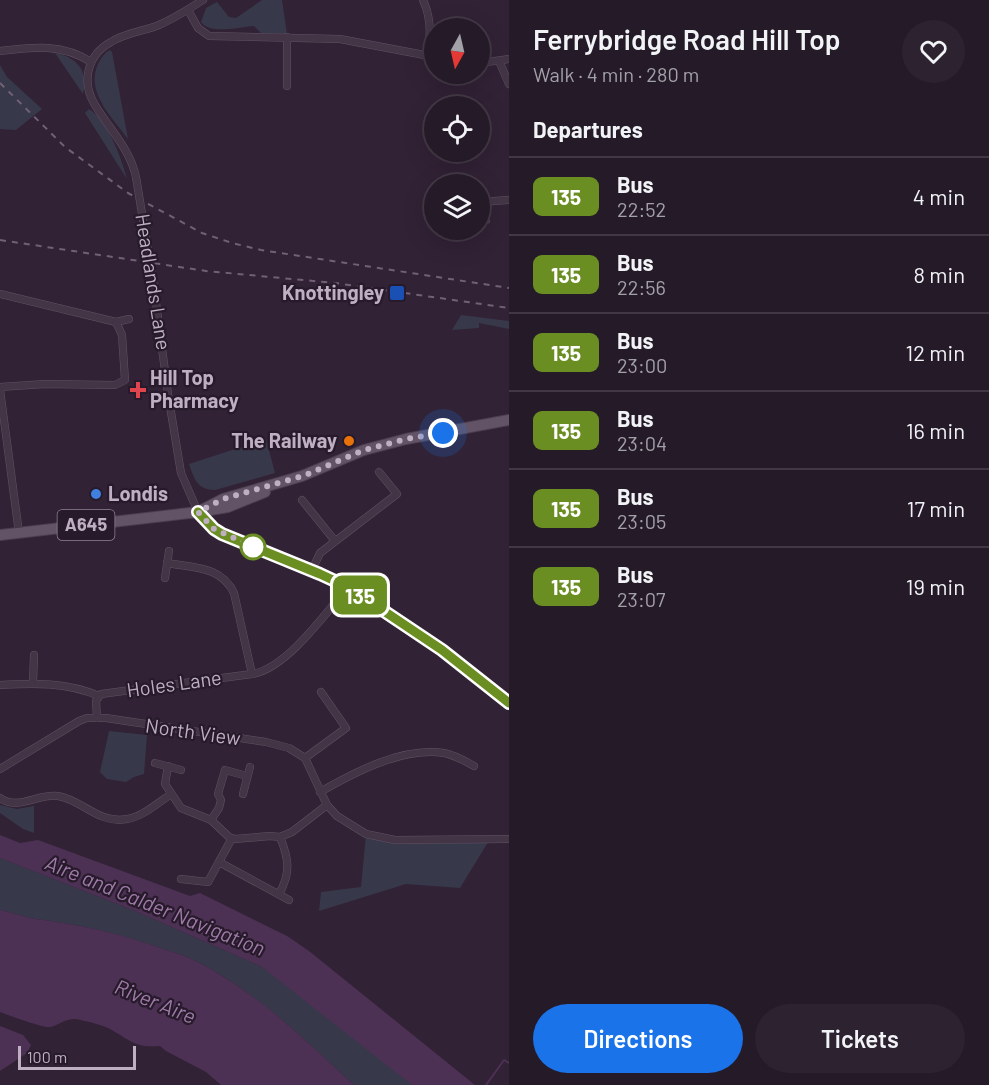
<!DOCTYPE html>
<html lang="en">
<head>
<meta charset="utf-8">
<style>
	body { margin:0; font-family:Barlow,sans-serif; background:#2d2330; color:#f1f3f6; height:100vh; display:flex; flex-direction:column; font-size:22px; white-space:nowrap }
	* { box-sizing:border-box; margin:0 }
	p { font-size:20px; color:#a3a1a8 }
	.icon { flex:none; width:33px; height:33px; fill:none; stroke:currentColor; stroke-width:2; stroke-linecap:round; stroke-linejoin:round }
	.map { position:relative; flex:1; overflow:hidden }
	.sheet { display:flex; flex-direction:column; background:#251a28; width:480px }
	.sheet>* { flex:none }
	.badge { padding:0 12px; border-radius:9px; font-size:21px; line-height:39px }
	.needle { width:39px; rotate:188deg }
	.fabs { position:absolute; left:424px; top:18px; display:grid; gap:12px }
	.fabs a { display:grid; place-items:center; width:66px; height:66px; border-radius:50%; background:#251a28; box-shadow:0 6px 24px #0002,0 0 0 2px #423845; font-size:30px }
	.scale { position:absolute; left:18px; bottom:15px; width:118px; box-sizing:border-box; padding-left:6px; border:3px solid #bfafc3; border-top:0; font-size:16px; line-height:21px; white-space:nowrap; color:#bfafc3; -webkit-text-stroke:4px #271b2b; paint-order:stroke }
	.you { position:absolute; width:30px; height:30px; margin:-15px; border:4px solid #fff; border-radius:50%; background:#1a73e8; box-shadow:0 0 0 9px #1a73e833 }
	.map>.badge { position:absolute; translate:-50% -50%; box-shadow:0 0 0 3px #fff }
	h2 { padding:0 24px; font-size:22px; line-height:54px }
	.round { display:grid; place-items:center; flex:none; width:63px; height:63px; border-radius:32px; background:#2d2330 }
	.headline { display:flex; align-items:center; justify-content:space-between; height:102px; padding:0 24px }
	h1 { font-size:28px; font-weight:600; line-height:45px }
	.button { display:flex; gap:12px; margin-top:auto; padding:12px 24px }
	.button a { flex:1; height:69px; border-radius:36px; background:#1a73e8; color:#fff; font-size:24px; font-weight:600; line-height:69px; text-align:center }
	.button a+a { background:#2d2330; color:#f1f3f6 }
	ul { padding:0; list-style:none }
	li { display:flex; align-items:center; gap:18px; height:78px; padding:0 24px; border-top:2px solid #423845 }
	li div { flex:1 }
	li b { display:block; font-size:22px }
	li em { font-style:normal }
	li .badge { min-width:66px; font-weight:700; text-align:center }
	main { display:flex; flex:1; min-height:0 }
	.map>svg:first-child { display:block }
</style>
</head>
<body>
<main>
<div class="map">
<svg width="509" height="1085" viewBox="0 0 509 1085">
	<rect width="100%" height="100%" fill="#312235"/>
	<!-- green -->
	<g fill="#38384b">
		<path d="M 262,0 L 282,0 L 287,34 L 261,33 L 254,26 C 239,27 210,35 201,22 L 206,8 L 217,2 L 229,17 L 236,18 Z"/>
		<path d="M 110,50 L 112,52 L 128,139 C 112,117 85,92 98,64 C 101,58 104,53 110,50 Z"/>
		<path d="M 55,53 C 77,57 89,71 83,94 Z"/>
		<path d="M 0,65 L 7,77 L 42,109 L 16,130 L 0,129 Z"/>
		<path d="M 89,109 C 108,121 121,157 127,179 L 85,113 Z"/>
		<path d="M 461,315 L 509,321 L 509,329 L 479,323 L 479,328 L 452,330 Z"/>
		<path d="M 266,439 L 275,473 L 215,490 C 197,490 194,478 189,464 Z"/>
		<path d="M 109,731 L 147,735 L 144,774 L 134,777 L 126,782 L 107,779 L 100,772 Z"/>
		<path d="M 0,805 L 17,809 L 34,806 L 34,833 L 23,829 L 0,813 Z"/>
		<path d="M 366,834 L 395,840 L 490,839 L 460,888 L 406,884 L 319,911 L 321,892 L 361,887 Z"/>
		<path d="M 0,858 L 135,911 L 262,967 L 281,979 L 413,1085 L 354,1085 C 306,1041 249,985 189,958 C 181,954 172,952 163,949 C 122,934 78,924 35,919 C 23,917 12,912 0,910 Z"/>
	</g>
	<!-- water -->
	<g fill="#4d3155">
		<path d="M 0,835 L 20,843 L 38,840 L 190,896 L 200,893 L 287,936 L 309,951 L 475,1085 L 412,1085 L 262,967 L 135,911 L 0,858 Z"/>
		<path d="M 0,910 C 12,912 23,917 35,919 C 78,924 123,934 163,949 C 172,952 181,954 189,958 C 252,987 304,1039 354,1085 L 221,1085 L 206,1072 L 166,1051 L 160,1046 C 132,1048 130,1039 108,1028 C 99,1024 86,1021 76,1019 C 66,1018 59,1025 50,1027 C 43,1028 8,1015 0,1012 Z"/>
		<path d="M 0,1026 L 23,1035 L 31,1045 L 27,1053 L 0,1071 Z"/>
	</g>
	<g fill="none" stroke-linecap="round" stroke-linejoin="round">
		<!-- stream -->
		<path stroke="#4d3155" stroke-width="2" d="M 486,1085 L 504,1060 L 509,1063"/>
		<defs>
			<g id="street">
				<path d="M 423,0 C 431,17 431,37 427,55"/>
				<path d="M 188,10 L 198,28 L 209,36 L 340,39 L 435,57"/>
				<path d="M 287,37 L 287,86"/>
				<path d="M 0,51 C 33,47 62,43 91,62"/>
				<path d="M 499,61 L 509,84"/>
				<path d="M 480,63 L 509,59"/>
				<path d="M 136,177 C 130,149 110,130 95,105 C 81,82 87,55 111,42 C 125,33 144,31 159,25 C 175,18 189,9 203,0"/>
				<path d="M 486,220 L 481,205 L 493,201 L 509,200"/>
				<path d="M 154,287 L 168,394 L 181,473 L 198,512"/>
				<path d="M 0,294 L 116,322 L 122,335 L 125,380 L 115,385 L 45,384 L 0,387"/>
				<path d="M 116,322 L 129,319"/>
				<path d="M 0,390 L 19,533"/>
				<path d="M 302,500 L 335,541"/>
				<path d="M 167,563 C 194,568 221,566 234,593 L 252,674"/>
				<path d="M 312,570 L 320,553 L 397,494 L 379,472"/>
				<path d="M 165,578 L 169,551"/>
				<path d="M 33,683 L 34,655"/>
				<path d="M 0,685 C 34,683 67,682 99,696"/>
				<path d="M 97,718 L 96,701 L 101,694 L 252,674 C 286,669 326,613 348,587"/>
				<path d="M 305,758 L 346,728 L 321,692"/>
				<path d="M 155,763 L 181,770"/>
				<path d="M 168,766 L 165,784 L 181,808 L 211,820 L 229,837 L 235,839 L 270,836 L 280,837 L 292,832 L 327,805"/>
				<path d="M 0,769 L 79,721 L 87,718 L 106,718 L 266,742 L 289,748 L 305,758 L 327,805 L 337,816 L 366,834 L 395,840 L 509,839"/>
				<path d="M 320,792 C 355,772 402,747 444,753 C 455,755 465,761 474,766"/>
				<path d="M 243,794 L 250,767"/>
				<path d="M 0,798 C 18,811 38,793 58,796 C 83,800 97,824 127,819 C 142,817 158,803 171,794"/>
				<path d="M 211,820 L 219,808 L 221,800 L 218,794 L 225,770 L 247,776"/>
				<path d="M 219,862 L 289,900"/>
				<path d="M 181,879 L 208,882 L 232,838"/>
				<path d="M 279,894 C 291,873 289,859 280,837"/>
			</g>
			<path id="secondary" d="M 198,512 L 214,529 L 222,534 L 320,574 L 348,587 L 442,650 L 509,703"/>
			<g id="primary">
				<path d="M 198,512 L 223,499 L 302,476 L 364,450 L 406,439 L 509,420"/>
				<path d="M 0,535 L 198,512 L 228,507 L 265,492"/>
			</g>
		</defs>
		<!-- street casing -->
		<use href="#street" stroke="#615264" stroke-width="8"/>
		<!-- secondary casing -->
		<use href="#secondary" stroke="#615264" stroke-width="12"/>
		<!-- primary casing -->
		<use href="#primary" stroke="#4c3e50" stroke-width="12"/>
		<!-- street -->
		<use href="#street" stroke="#433546" stroke-width="7"/>
		<!-- secondary -->
		<use href="#secondary" stroke="#554359" stroke-width="10"/>
		<!-- primary -->
		<use href="#primary" stroke="#625366" stroke-width="10"/>
		<!-- rail -->
		<g stroke="#726076" stroke-width="2" stroke-dasharray="6 6" stroke-linecap="butt">
			<path d="M 0,83 L 65,147 L 128,193 L 202,233 L 232,243 L 261,250 L 509,288"/>
			<path d="M 0,240 L 206,271 L 335,283 L 509,308"/>
		</g>
		<defs>
			<path id="street-bridge" d="M 136,177 L 154,287"/>
		</defs>
		<!-- street-bridge casing -->
		<use href="#street-bridge" stroke="#615264" stroke-width="8" stroke-linecap="butt"/>
		<!-- street-bridge -->
		<use href="#street-bridge" stroke="#433546" stroke-width="7"/>
	</g>
	<g fill="none" stroke-linecap="round" stroke-linejoin="round">
		<defs>
			<path id="line" d="M 198,512 L 214,529 L 222,534 L 320,574 L 348,587 L 442,650 L 509,703"/>
		</defs>
		<!-- line casing -->
		<use href="#line" stroke="#fff" stroke-width="14"/>
		<!-- line -->
		<use href="#line" stroke="#6b8e23" stroke-width="9"/>
		<!-- walk -->
		<path stroke="#bfafc3" stroke-width="6" stroke-dasharray="0 10.8" d="M 253,547 L 258,549 L 214,529 L 198,512 L 223,499 L 303,476 L 364,450 L 406,439 L 443,433"/>
	</g>
	<!-- markers -->
	<rect fill="#1a4fb4" stroke="#271b2b" stroke-width="2" x="389" y="285" width="16" height="16" rx="3"/>
	<path fill="#e0444e" stroke="#271b2b" stroke-width="2" d="M135 381h6v6h6v6h-6v6h-6v-6h-6v-6h6z"/>
	<circle fill="#e8710a" stroke="#271b2b" stroke-width="2" cx="349" cy="441" r="6"/>
	<circle fill="#3f7fe0" stroke="#271b2b" stroke-width="2" cx="96" cy="494" r="6"/>
	<circle fill="#fff" stroke="#6b8e23" stroke-width="3" cx="253" cy="547" r="12"/>
	<g text-anchor="middle" stroke-width="4.5" stroke-linejoin="round" paint-order="stroke">
		<!-- shield labels -->
		<rect fill="#271b2b" stroke="#918395" stroke-width="1.5" x="57.5" y="510" width="57" height="30" rx="4.5"/>
		<g font-size="18" font-weight="bold" fill="#bfafc3">
			<text x="86" y="531">A645</text>
		</g>
		<!-- street labels -->
		<g font-size="20" fill="#bfafc3" stroke="#271b2b">
			<text transform="translate(153 282) rotate(81)" y="7">Headlands Lane</text>
			<text transform="translate(174 684) rotate(-8)" y="7">Holes Lane</text>
			<text transform="translate(193 732) rotate(8)" y="7">North View</text>
		</g>
		<!-- poi labels -->
		<g font-size="20" font-weight="bold" fill="#bfafc3" stroke="#271b2b" text-anchor="end">
			<text x="384" y="300">Knottingley</text>
			<text x="150" y="385" text-anchor="start">Hill Top<tspan x="150" dy="23">Pharmacy</tspan></text>
			<text x="337" y="448">The Railway</text>
			<text x="108" y="501" text-anchor="start">Londis</text>
		</g>
		<!-- water labels -->
		<g font-size="21" font-style="italic" fill="#9f7aa9" stroke="#271b2b">
			<text transform="translate(155 906) rotate(22)" y="7">Aire and Calder Navigation</text>
			<text transform="translate(155 1002) rotate(22)" y="7">River Aire</text>
		</g>
	</g>
</svg>
<div class="fabs">
<a><svg class="needle" viewBox="-14 -14 28 28"><path d="M0-13l5 13h-10z" fill="#e53935"/><path d="M0 13l5-13h-10z" fill="#a3a1a8"/></svg></a>
<a><svg class="icon" aria-label="locate" viewBox="0 0 24 24"><circle cx="12" cy="12" r="6"/><path d="M12 2v4M12 18v4M2 12h4M18 12h4"/></svg></a>
<a><svg class="icon" aria-label="layers" viewBox="0 0 24 24"><path d="M12 4l9 5-9 5-9-5zM3 14l9 5 9-5"/></svg></a>
</div>
<div class="scale">100 m</div>
<div class="you" style="left:443px;top:433px"></div>
<b class="badge" style="left:360px;top:595px;background:#6b8e23;color:#fff">135</b>
</div>
<section class="sheet">
<div class="headline"><div><h1>Ferrybridge Road Hill Top</h1><p>Walk · 4 min · 280 m</p></div><a class="round"><svg class="icon" aria-label="heart" viewBox="0 0 24 24"><path d="M12 20l-8-8c-3-5 5-10 8-4 3-6 11-1 8 4z"/></svg></a></div>
<h2>Departures</h2>
<ul>
<li><span class="badge" style="background:#6b8e23;color:#fff">135</span><div><b>Bus</b><p>22:52</p></div><em>4 min</em></li>
<li><span class="badge" style="background:#6b8e23;color:#fff">135</span><div><b>Bus</b><p>22:56</p></div><em>8 min</em></li>
<li><span class="badge" style="background:#6b8e23;color:#fff">135</span><div><b>Bus</b><p>23:00</p></div><em>12 min</em></li>
<li><span class="badge" style="background:#6b8e23;color:#fff">135</span><div><b>Bus</b><p>23:04</p></div><em>16 min</em></li>
<li><span class="badge" style="background:#6b8e23;color:#fff">135</span><div><b>Bus</b><p>23:05</p></div><em>17 min</em></li>
<li><span class="badge" style="background:#6b8e23;color:#fff">135</span><div><b>Bus</b><p>23:07</p></div><em>19 min</em></li>
</ul>
<div class="button"><a>Directions</a><a>Tickets</a></div>
</section>
</main>
</body>
</html>
